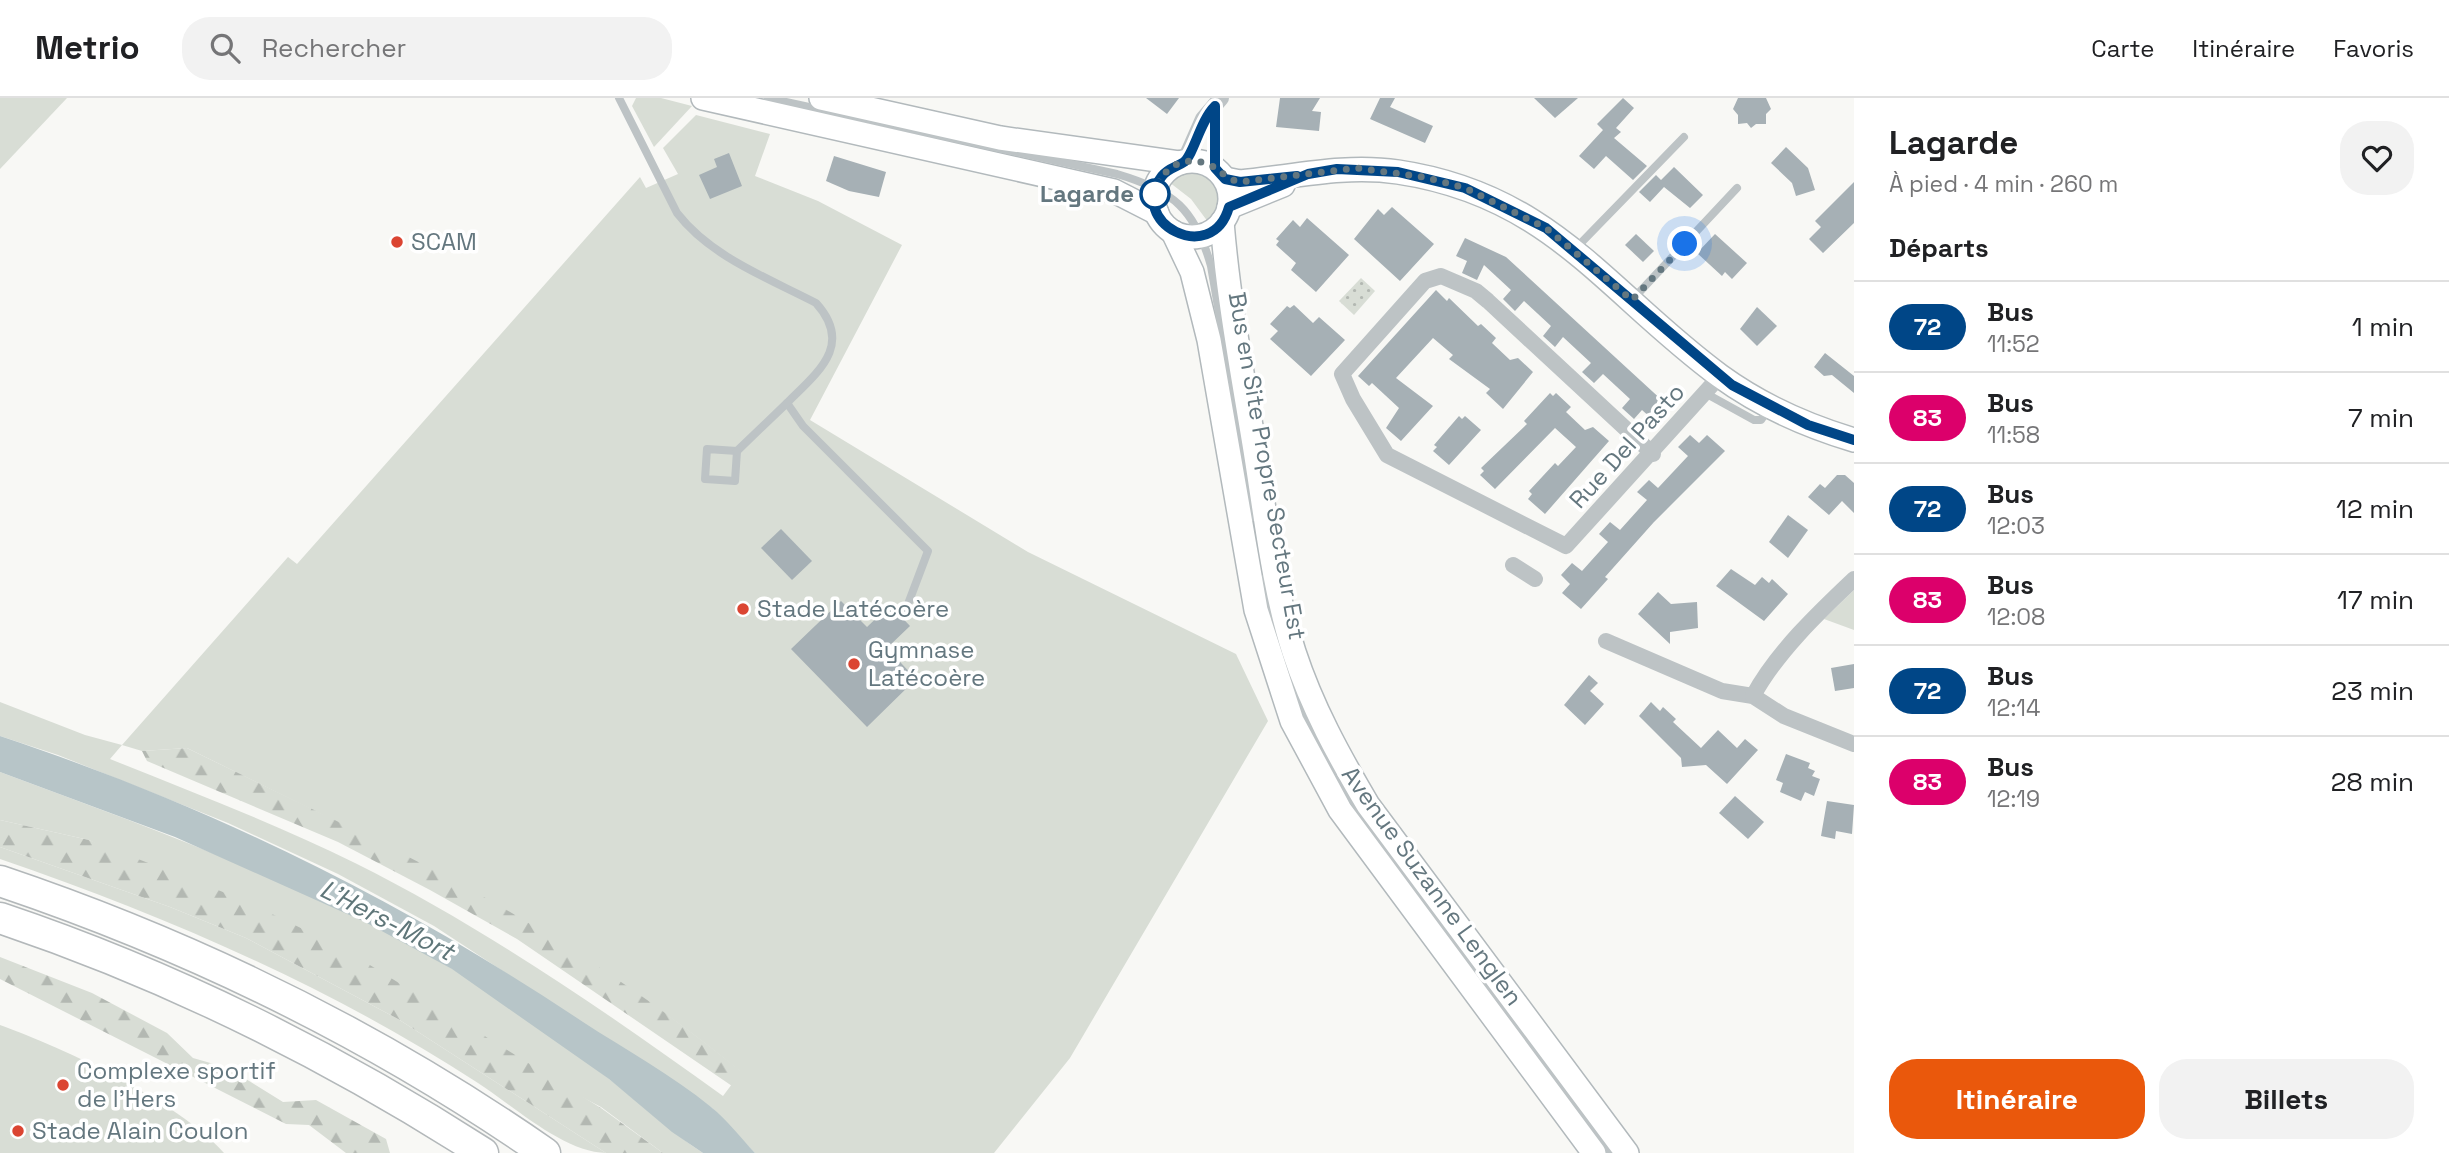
<!DOCTYPE html>
<html lang="fr">
<head>
<meta charset="utf-8">
<style>
	body { margin:0; font-family:"Space Grotesk",sans-serif; background:#f2f2f2; color:#202124; height:100vh; display:flex; flex-direction:column; font-size:26px; white-space:nowrap }
	* { box-sizing:border-box; margin:0 }
	p { font-size:23px; color:#757577 }
	.icon { flex:none; width:38px; height:38px; fill:none; stroke:currentColor; stroke-width:2; stroke-linecap:round; stroke-linejoin:round }
	.map { position:relative; flex:1; overflow:hidden }
	.sheet { display:flex; flex-direction:column; background:#fff; width:595px }
	.sheet>* { flex:none }
	.badge { padding:0 14px; border-radius:23px; font-size:24px; line-height:46px }
	.you { position:absolute; width:35px; height:35px; margin:-18px; border:5px solid #fff; border-radius:50%; background:#1a73e8; box-shadow:0 0 0 10px #1a73e833 }
	.map>.badge { position:absolute; translate:-50% -50%; box-shadow:0 0 0 4px #fff }
	h2 { padding:0 35px; font-size:26px; line-height:63px }
	.round { display:grid; place-items:center; flex:none; width:74px; height:74px; border-radius:28px; background:#f2f2f2 }
	.overview { display:flex; align-items:center; justify-content:space-between; height:119px; padding:0 35px }
	h1 { font-size:33px; font-weight:700; line-height:52px }
	.button { display:flex; gap:14px; margin-top:auto; padding:14px 35px }
	.button a { flex:1; height:80px; border-radius:28px; background:#ea580c; color:#fff; font-size:28px; font-weight:700; line-height:80px; text-align:center }
	.button a+a { background:#f2f2f2; color:#202124 }
	ul { padding:0; list-style:none }
	li { display:flex; align-items:center; gap:21px; height:91px; padding:0 35px; border-top:2px solid #e0e0e0 }
	li div { flex:1 }
	li b { display:block; font-size:26px }
	li em { font-style:normal }
	li .badge { min-width:77px; font-weight:700; text-align:center }
	header { display:flex; align-items:center; gap:42px; box-sizing:border-box; height:98px; padding:0 35px; background:#fff; border-bottom:2px solid #e0e0e0 }
	header strong { font-size:33px }
	nav { display:flex; gap:38px; margin-inline-start:auto; font-size:24px }
	.search { width:490px; height:63px; background:#f2f2f2; display:flex; align-items:center; gap:18px; box-sizing:border-box; padding:0 24px; border-radius:28px; color:#757577; font-size:26px }
	main { display:flex; flex:1; min-height:0 }
	.map>svg:first-child { display:block }
</style>
</head>
<body>
<header>
<strong>Metrio</strong>
<div class="search"><svg class="icon" aria-label="search" viewBox="0 0 24 24"><circle cx="10" cy="10" r="6"/><path d="M15 15l6 6"/></svg>Rechercher</div>
<nav><a>Carte</a><a>Itinéraire</a><a>Favoris</a></nav>
</header>
<main>
<div class="map">
<svg width="1854" height="1055" viewBox="0 0 1854 1055">
	<defs>
		<pattern id="forest-firs" width="22" height="20" patternUnits="userSpaceOnUse" patternTransform="scale(1.75)"><rect width="22" height="20" fill="#d8ddd5"/><path d="M5 1l3.5 6h-7zM16 11l3.5 6h-7z" fill="#b3b8b2"/></pattern>
		<pattern id="park-dots" width="8" height="8" patternUnits="userSpaceOnUse" patternTransform="scale(1.75)"><rect width="8" height="8" fill="#d8ddd5"/><path d="M2 2h.1M6 6h.1" fill="none" stroke="#b3b8b2" stroke-width="1.8" stroke-linecap="round"/></pattern>
	</defs>
	<rect width="100%" height="100%" fill="#f8f8f5"/>
	<!-- green -->
	<g fill="#d8ddd5" fill-rule="evenodd">
		<path d="M 0,0 L 67,0 L 0,71 Z"/>
		<path d="M 636,0 L 661,0 L 692,8 L 654,49 L 632,8 Z"/>
		<path d="M 696,17 L 770,36 L 755,78 L 818,103 L 902,147 L 810,322 L 1028,454 L 1236,556 L 1268,623 L 1070,960 L 994,1055 L 755,1055 L 712,1010 L 434,828 L 338,776 L 228,725 L 58,657 L 0,638 L 0,604 L 85,637 L 122,647 L 288,459 L 297,466 L 640,79 L 646,90 L 678,76 L 663,50 ZM 122,647 L 142,653 L 187,650 C 380,745 574,836 741,974 L 723,998 C 605,913 485,830 355,765 C 276,726 192,694 110,661 Z"/>
		<path d="M 1190,71 L 1206,74 L 1219,88 L 1220,110 L 1208,124 L 1191,101 L 1169,84 L 1177,76 Z"/>
		<path d="M 1854,492 L 1854,532 L 1824,521 Z"/>
		<path d="M 0,674 C 150,730 314,788 451,870 C 505,903 558,942 608,980 C 640,1005 669,1033 703,1055 L 663,1055 L 601,1009 L 89,742 L 0,722 Z"/>
		<path d="M 0,749 L 170,809 L 246,840 L 398,921 L 606,1055 C 565,1055 513,1008 478,985 C 331,889 166,818 0,761 Z"/>
		<path d="M 0,927 C 64,950 179,1004 224,1055 L 0,1055 Z"/>
	</g>
	<!-- forest -->
	<g fill="url(#forest-firs)">
		<path d="M 187,650 C 268,690 350,728 430,770 C 540,827 646,896 742,974 L 732,988 L 517,841 L 430,792 L 338,744 L 147,663 L 142,653 Z"/>
		<path d="M 0,722 L 89,742 L 241,801 L 344,851 L 601,1010 L 663,1055 L 606,1055 L 398,921 L 246,840 L 170,809 L 0,749 Z"/>
		<path d="M 0,859 L 92,895 L 167,935 L 193,960 L 228,970 L 283,1004 L 316,1002 L 386,1041 L 390,1055 L 346,1055 L 309,1027 L 286,1026 L 0,881 Z"/>
	</g>
	<!-- park -->
	<path fill="url(#park-dots)" d="M 1361,180 L 1375,193 L 1354,217 L 1339,203 Z"/>
	<!-- water -->
	<path fill="#b7c5c8" d="M 0,638 C 210,708 399,801 583,924 C 626,952 672,977 711,1009 C 727,1022 741,1040 755,1055 L 703,1055 L 672,1034 L 609,981 L 452,871 L 365,824 L 175,739 L 0,674 Z"/>
	<!-- building -->
	<g fill="#a6b0b5">
		<path d="M 1146,0 L 1179,0 L 1167,16 Z"/>
		<path d="M 1280,0 L 1320,0 L 1312,13 L 1321,14 L 1319,33 L 1276,29 Z"/>
		<path d="M 1380,0 L 1395,0 L 1390,9 L 1433,28 L 1425,45 L 1370,21 Z"/>
		<path d="M 1534,0 L 1578,0 L 1555,20 Z"/>
		<path d="M 1623,0 L 1634,10 L 1616,30 L 1621,34 L 1614,40 L 1647,68 L 1633,82 L 1606,58 L 1594,71 L 1579,58 L 1603,32 L 1597,26 Z"/>
		<path d="M 1738,0 L 1766,0 L 1771,11 L 1766,16 L 1766,26 L 1756,26 L 1751,30 L 1747,25 L 1738,26 L 1738,17 L 1733,11 Z"/>
		<path d="M 1786,49 L 1808,70 L 1815,92 L 1796,98 L 1792,85 L 1771,65 Z"/>
		<path d="M 729,55 L 742,88 L 710,101 L 699,77 L 717,69 L 714,61 Z"/>
		<path d="M 834,58 L 886,74 L 879,99 L 849,93 L 826,83 Z"/>
		<path d="M 1674,69 L 1703,97 L 1690,110 L 1664,89 L 1650,104 L 1639,94 L 1656,77 L 1661,82 Z"/>
		<path d="M 1854,84 L 1854,125 L 1823,155 L 1809,141 L 1821,129 L 1815,123 Z"/>
		<path d="M 1392,109 L 1434,146 L 1400,183 L 1354,141 L 1378,111 L 1384,117 Z"/>
		<path d="M 1307,120 L 1349,157 L 1316,194 L 1291,172 L 1296,165 L 1276,147 L 1279,143 L 1276,141 L 1293,122 L 1300,129 Z"/>
		<path d="M 1636,136 L 1654,153 L 1643,164 L 1625,147 Z"/>
		<path d="M 1715,136 L 1747,165 L 1732,181 L 1725,174 L 1722,178 L 1697,155 Z"/>
		<path d="M 1465,140 L 1506,159 L 1665,305 L 1651,320 L 1642,312 L 1634,321 L 1622,310 L 1630,301 L 1603,276 L 1594,285 L 1582,274 L 1591,265 L 1563,239 L 1555,249 L 1543,238 L 1551,228 L 1524,203 L 1515,213 L 1503,201 L 1511,192 L 1484,167 L 1477,182 L 1462,175 L 1467,163 L 1456,158 Z"/>
		<path d="M 1436,192 L 1447,203 L 1449,200 L 1478,228 L 1481,226 L 1496,240 L 1492,245 L 1510,262 L 1518,260 L 1533,274 L 1503,311 L 1486,295 L 1490,291 L 1449,261 L 1453,257 L 1433,240 L 1396,280 L 1433,308 L 1401,343 L 1386,330 L 1399,310 L 1372,285 L 1369,288 L 1358,278 Z"/>
		<path d="M 1294,207 L 1313,225 L 1319,219 L 1345,242 L 1311,278 L 1270,241 L 1278,233 L 1270,226 L 1287,208 L 1290,210 Z"/>
		<path d="M 1757,209 L 1777,228 L 1757,248 L 1740,231 Z"/>
		<path d="M 1825,255 L 1854,278 L 1854,295 L 1832,277 L 1824,278 L 1814,269 Z"/>
		<path d="M 1550,295 L 1553,298 L 1556,295 L 1571,309 L 1566,314 L 1585,332 L 1593,329 L 1609,343 L 1545,416 L 1528,401 L 1532,396 L 1529,393 L 1555,365 L 1558,368 L 1576,349 L 1555,330 L 1495,391 L 1480,377 L 1484,373 L 1481,370 L 1527,326 L 1524,323 Z"/>
		<path d="M 1459,318 L 1462,321 L 1465,318 L 1481,332 L 1449,367 L 1433,353 L 1437,349 L 1434,347 Z"/>
		<path d="M 1690,337 L 1699,345 L 1707,337 L 1725,353 L 1654,424 L 1605,479 L 1608,481 L 1581,511 L 1562,495 L 1570,486 L 1561,477 L 1572,465 L 1582,473 L 1608,444 L 1599,436 L 1610,424 L 1620,432 L 1647,402 L 1637,394 L 1649,382 L 1658,390 L 1688,358 L 1678,349 Z"/>
		<path d="M 1837,377 L 1845,377 L 1854,385 L 1854,415 L 1842,403 L 1829,417 L 1808,399 L 1820,386 L 1825,390 Z"/>
		<path d="M 1788,417 L 1808,432 L 1788,460 L 1769,444 Z"/>
		<path d="M 781,431 L 812,463 L 792,482 L 761,450 Z"/>
		<path d="M 1731,471 L 1755,487 L 1762,479 L 1769,485 L 1772,481 L 1788,496 L 1764,523 L 1716,488 Z"/>
		<path d="M 1658,494 L 1671,506 L 1697,504 L 1698,530 L 1670,534 L 1670,546 L 1638,516 Z"/>
		<path d="M 841,503 L 867,529 L 890,507 L 910,528 L 887,550 L 916,581 L 867,629 L 791,551 Z"/>
		<path d="M 1854,566 L 1854,590 L 1835,593 L 1831,570 Z"/>
		<path d="M 1589,577 L 1598,585 L 1590,593 L 1604,606 L 1585,627 L 1564,607 Z"/>
		<path d="M 1651,604 L 1660,613 L 1663,609 L 1676,621 L 1673,624 L 1701,650 L 1718,632 L 1737,650 L 1745,641 L 1758,652 L 1727,686 L 1706,667 L 1682,669 L 1681,660 L 1639,618 Z"/>
		<path d="M 1786,656 L 1810,665 L 1808,670 L 1815,673 L 1812,678 L 1820,681 L 1814,698 L 1805,694 L 1801,703 L 1780,694 L 1783,685 L 1776,682 Z"/>
		<path d="M 1735,698 L 1764,724 L 1748,741 L 1719,715 Z"/>
		<path d="M 1827,703 L 1854,707 L 1852,736 L 1836,733 L 1835,741 L 1821,738 Z"/>
	</g>
	<g fill="none" stroke-linecap="round" stroke-linejoin="round">
		<defs>
			<g id="secondary">
				<path d="M 703,0 L 1114,93 L 1157,115"/>
				<path d="M 821,0 L 1000,40 L 1179,65"/>
				<circle cx="1192" cy="101" r="38"/>
				<path d="M 1225,81 L 1240,84 C 1293,79 1344,66 1398,74 C 1552,97 1606,194 1720,278 C 1760,307 1807,328 1854,342"/>
				<path d="M 1229,109 L 1283,87"/>
				<path d="M 1222,124 C 1228,197 1241,268 1253,340 C 1265,411 1272,486 1294,554 C 1312,609 1339,658 1368,707 L 1627,1055"/>
				<path d="M 1173,134 L 1192,174 L 1209,242 L 1256,512 L 1292,623 L 1340,712 L 1594,1055"/>
			</g>
			<g id="highway">
				<path d="M 0,783 C 193,848 378,939 545,1055"/>
				<path d="M 0,820 C 170,877 332,958 483,1055"/>
			</g>
		</defs>
		<!-- secondary casing -->
		<use href="#secondary" stroke="#b2b9bc" stroke-width="26"/>
		<!-- highway casing -->
		<use href="#highway" stroke="#b3b8ba" stroke-width="33"/>
		<!-- lane -->
		<g stroke="#bdc3c5" stroke-width="8">
			<path d="M 619,0 L 677,115 C 711,159 768,180 816,205 C 854,247 818,274 787,305 L 803,328 L 928,453 L 905,514"/>
			<path d="M 768,0 L 1117,76 C 1174,93 1195,111 1211,168 L 1254,419"/>
			<path d="M 1576,150 L 1684,39"/>
			<path d="M 1632,202 L 1737,90"/>
			<path d="M 1705,295 L 1754,322 L 1761,322 L 1769,310"/>
			<path d="M 707,351 L 737,353 L 735,383 L 705,381 Z"/>
			<path d="M 737,353 L 787,305"/>
			<path d="M 1264,481 C 1291,632 1361,719 1450,838 C 1503,910 1557,983 1610,1055"/>
		</g>
		<!-- street -->
		<g stroke="#bdc3c5" stroke-width="16">
			<path d="M 1184,64 L 1203,21 L 1221,0"/>
			<path d="M 1215,70 L 1215,8"/>
			<path d="M 1653,356 L 1488,203 L 1476,193 L 1441,178 L 1425,183 L 1342,276 L 1353,301 L 1387,357 L 1566,448 L 1720,278"/>
			<path d="M 1513,467 L 1535,481"/>
			<path d="M 1606,543 L 1722,593 L 1753,598 L 1784,618 L 1854,646"/>
			<path d="M 1753,598 C 1777,554 1818,515 1854,481"/>
		</g>
		<!-- secondary -->
		<use href="#secondary" stroke="#fff" stroke-width="23"/>
		<!-- highway -->
		<use href="#highway" stroke="#fff" stroke-width="30"/>
	</g>
	<g fill="none" stroke-linecap="round" stroke-linejoin="round">
		<defs>
			<path id="line" d="M 1297,78 L 1240,84 L 1225,81 L 1215,70 L 1215,8 C 1200,23 1194,56 1184,64 C 1177,69 1168,70 1162,78 C 1126,124 1212,170 1229,109 L 1308,76 L 1337,71 L 1398,74 L 1465,90 L 1546,130 L 1732,287 L 1808,327 L 1854,342"/>
		</defs>
		<!-- line casing -->
		<use href="#line" stroke="#fff" stroke-width="16"/>
		<!-- line -->
		<use href="#line" stroke="#004687" stroke-width="10"/>
		<!-- walk -->
		<path stroke="#64777f" stroke-width="7" stroke-dasharray="0 12.6" d="M 1155,96 C 1157,76 1180,55 1207,66 C 1221,71 1223,80 1240,84 L 1356,70 L 1424,79 L 1465,90 L 1546,130 L 1632,202 L 1685,146"/>
	</g>
	<!-- markers -->
	<circle fill="#fff" stroke="#004687" stroke-width="3.5" cx="1155" cy="96" r="14"/>
	<g fill="#db4532" stroke="#fff" stroke-width="2.5">
		<circle cx="397" cy="144" r="7"/>
		<circle cx="743" cy="511" r="7"/>
		<circle cx="854" cy="566" r="7"/>
		<circle cx="63" cy="987" r="7"/>
		<circle cx="18" cy="1033" r="7"/>
	</g>
	<g text-anchor="middle" stroke-width="7" stroke-linejoin="round" paint-order="stroke">
		<!-- stop labels -->
		<g font-size="24" font-weight="bold" fill="#64777f" stroke="#fff" text-anchor="end">
			<text x="1134" y="104">Lagarde</text>
		</g>
		<!-- poi labels -->
		<g font-size="24" fill="#64777f" stroke="#fff" text-anchor="start">
			<text x="411" y="152">SCAM</text>
			<text x="757" y="519">Stade Latécoère</text>
			<text x="868" y="560">Gymnase<tspan x="868" dy="28">Latécoère</tspan></text>
			<text x="77" y="981">Complexe sportif<tspan x="77" dy="28">de l'Hers</tspan></text>
			<text x="32" y="1041">Stade Alain Coulon</text>
		</g>
		<!-- street labels -->
		<g font-size="24" fill="#64777f" stroke="#fff">
			<text transform="translate(1627 348) rotate(-48)" y="8">Rue Del Pasto</text>
			<text transform="translate(1267 368) rotate(80)" y="8">Bus en Site Propre Secteur Est</text>
			<text transform="translate(1432 788) rotate(54)" y="8">Avenue Suzanne Lenglen</text>
		</g>
		<!-- water labels -->
		<g font-size="26" font-style="italic" fill="#5f7679" stroke="#fff">
			<text transform="translate(387 822) rotate(27)" y="9">L'Hers-Mort</text>
		</g>
	</g>
</svg>
<div class="you" style="left:1685px;top:146px"></div>
</div>
<section class="sheet">
<div class="overview"><div><h1>Lagarde</h1><p>À pied · 4 min · 260 m</p></div><a class="round"><svg class="icon" aria-label="heart" viewBox="0 0 24 24"><path d="M12 20l-8-8c-3-5 5-10 8-4 3-6 11-1 8 4z"/></svg></a></div>
<h2>Départs</h2>
<ul>
<li><span class="badge" style="background:#004687;color:#fff">72</span><div><b>Bus</b><p>11:52</p></div><em>1 min</em></li>
<li><span class="badge" style="background:#dc006b;color:#fff">83</span><div><b>Bus</b><p>11:58</p></div><em>7 min</em></li>
<li><span class="badge" style="background:#004687;color:#fff">72</span><div><b>Bus</b><p>12:03</p></div><em>12 min</em></li>
<li><span class="badge" style="background:#dc006b;color:#fff">83</span><div><b>Bus</b><p>12:08</p></div><em>17 min</em></li>
<li><span class="badge" style="background:#004687;color:#fff">72</span><div><b>Bus</b><p>12:14</p></div><em>23 min</em></li>
<li><span class="badge" style="background:#dc006b;color:#fff">83</span><div><b>Bus</b><p>12:19</p></div><em>28 min</em></li>
</ul>
<div class="button"><a>Itinéraire</a><a>Billets</a></div>
</section>
</main>
</body>
</html>
